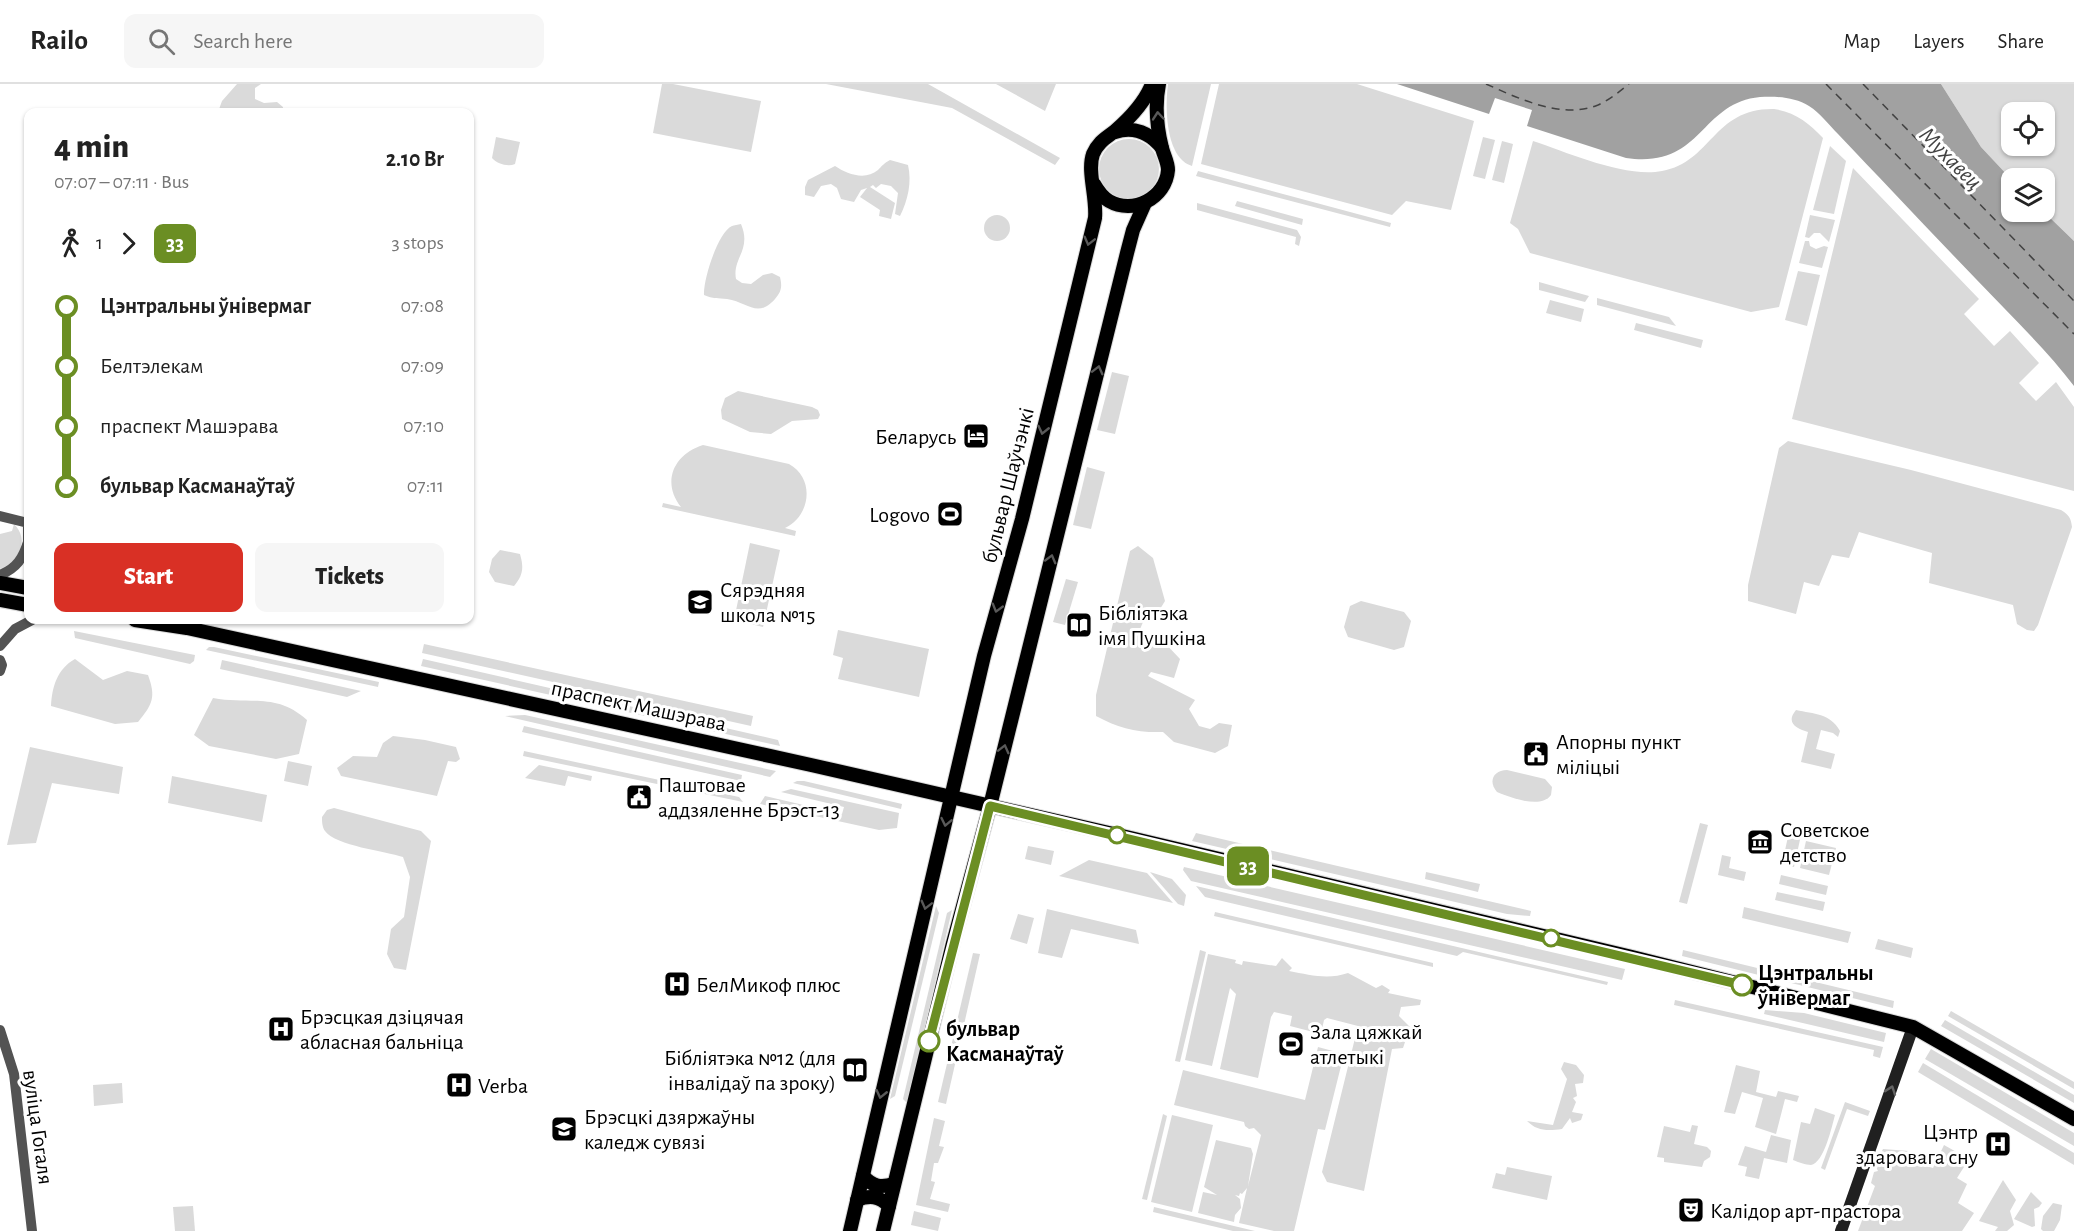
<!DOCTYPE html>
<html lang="en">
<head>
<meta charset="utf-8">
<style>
	body { margin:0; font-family:"Alegreya Sans",sans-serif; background:#f6f6f6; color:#222; height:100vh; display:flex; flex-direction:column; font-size:22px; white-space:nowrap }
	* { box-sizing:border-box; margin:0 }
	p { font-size:20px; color:#767676 }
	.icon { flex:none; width:33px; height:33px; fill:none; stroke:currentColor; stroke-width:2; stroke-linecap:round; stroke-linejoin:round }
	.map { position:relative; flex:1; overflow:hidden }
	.sheet { position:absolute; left:24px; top:24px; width:450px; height:516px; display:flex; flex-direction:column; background:#fff; border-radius:12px; box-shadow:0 2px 4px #0004 }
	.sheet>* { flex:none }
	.badge { padding:0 12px; border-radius:9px; font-size:21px; line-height:39px }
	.buttons { position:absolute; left:2001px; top:18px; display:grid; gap:12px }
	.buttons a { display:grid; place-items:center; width:54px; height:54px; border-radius:12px; background:#fff; box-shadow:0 2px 4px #0004; font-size:30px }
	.map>.badge { position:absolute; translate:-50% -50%; box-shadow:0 0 0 3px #fff }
	.legs { display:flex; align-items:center; gap:9px; height:66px; padding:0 30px; font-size:20px }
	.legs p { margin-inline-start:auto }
	.headline { display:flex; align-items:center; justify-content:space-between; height:102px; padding:0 30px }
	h1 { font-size:33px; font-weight:800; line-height:45px }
	.cta { display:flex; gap:12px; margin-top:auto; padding:12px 30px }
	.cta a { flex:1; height:69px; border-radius:12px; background:#d93025; color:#fff; font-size:24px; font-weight:800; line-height:69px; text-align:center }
	.cta a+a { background:#f6f6f6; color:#222 }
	ul { padding:0 30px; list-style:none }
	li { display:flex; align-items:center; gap:21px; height:60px; font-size:22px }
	li i { display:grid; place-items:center; width:9px; height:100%; margin:0 8px; background:currentColor }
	li i::after { content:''; width:15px; height:15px; margin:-8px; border:4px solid; border-radius:50%; background:#fff }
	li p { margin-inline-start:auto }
	li:first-child i { background:linear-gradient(#0000 50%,currentColor 0) }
	li:last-child i { background:linear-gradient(currentColor 50%,#0000 0) }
	header { display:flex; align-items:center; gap:36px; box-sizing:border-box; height:84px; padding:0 30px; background:#fff; border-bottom:2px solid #e0e0e0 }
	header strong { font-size:28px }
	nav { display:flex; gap:33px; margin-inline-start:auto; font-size:21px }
	.search { width:420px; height:54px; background:#f6f6f6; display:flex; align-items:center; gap:15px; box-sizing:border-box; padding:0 21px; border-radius:12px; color:#767676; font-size:22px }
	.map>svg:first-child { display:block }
</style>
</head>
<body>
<header>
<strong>Railo</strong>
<div class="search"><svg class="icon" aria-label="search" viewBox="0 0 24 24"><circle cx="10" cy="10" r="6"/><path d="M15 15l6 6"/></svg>Search here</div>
<nav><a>Map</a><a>Layers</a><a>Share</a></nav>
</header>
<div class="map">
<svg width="2074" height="1147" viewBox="0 0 2074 1147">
	<rect width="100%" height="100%" fill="#fff"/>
	<!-- green -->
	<g fill="#dadada" fill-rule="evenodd">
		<path d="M 237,0 L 261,0 L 255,4 L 255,15 L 264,19 L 277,18 L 283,23 L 283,28 L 218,28 L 222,17 Z"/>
		<path d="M 662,0 L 673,0 L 761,17 L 751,68 L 653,49 Z"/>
		<path d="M 826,0 L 928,0 L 1060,74 L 1055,81 L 952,24 Z"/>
		<path d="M 996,0 L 1056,0 L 1045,27 Z"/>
		<path d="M 1168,0 L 1211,0 L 1192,82 C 1165,74 1165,22 1168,0 Z"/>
		<path d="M 1219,0 L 1357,0 L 1474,37 L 1451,126 L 1406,117 L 1392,131 L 1201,80 Z"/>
		<path d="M 1941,0 L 2074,0 L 2074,157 L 2044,128 L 2044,94 L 2011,95 L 1981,63 ZM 2012,28 L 2044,28 L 2044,62 L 2012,62 Z"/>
		<path d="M 1774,25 C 1795,28 1809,39 1823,54 L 1779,223 L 1751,228 L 1530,169 L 1518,145 L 1510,139 L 1533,57 C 1569,69 1625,94 1662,87 C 1712,78 1713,24 1774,25 Z"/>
		<path d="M 496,53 L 520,58 L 515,80 C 508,83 497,80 492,74 Z"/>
		<path d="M 1483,53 L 1495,56 L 1485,95 L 1473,92 Z"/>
		<circle cx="1129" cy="85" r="30"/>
		<path d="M 1502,57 L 1513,60 L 1504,99 L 1492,96 Z"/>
		<path d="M 1830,62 L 1846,77 L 1834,130 L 1813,126 Z"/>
		<path d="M 890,76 L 908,81 C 912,98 908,116 900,132 L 895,130 L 898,109 L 891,102 L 881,100 L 876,104 L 873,101 L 870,103 L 895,119 L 891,135 L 879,132 L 880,126 L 860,113 L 867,104 L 861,106 L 854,118 L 841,115 L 837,104 L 831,100 L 821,102 L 814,113 L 805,111 L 805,103 L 808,96 L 835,82 C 847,90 865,97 878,86 C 882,82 884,79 890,76 Z"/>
		<path d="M 1853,84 L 1979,215 L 1964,230 L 1994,262 L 2010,247 L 2039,279 L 2019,299 L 2036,317 L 2056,298 L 2074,323 L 2074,407 L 1792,335 Z"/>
		<path d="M 1198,87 L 1391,139 L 1390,143 L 1196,92 Z"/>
		<path d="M 1237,117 L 1303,135 L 1302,141 L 1235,122 Z"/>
		<path d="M 1197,119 L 1297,146 L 1301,153 L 1299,162 L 1295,160 L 1296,153 L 1197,126 Z"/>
		<path d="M 1810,131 L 1835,136 L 1829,158 L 1820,149 L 1814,149 L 1809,154 L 1805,153 Z"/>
		<circle cx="997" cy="144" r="13"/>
		<path d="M 741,140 C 752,166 732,174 736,195 L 742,199 L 751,200 L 763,191 L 772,189 L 780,193 C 782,202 782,207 775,215 C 757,235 748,218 727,215 C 718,214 713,215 704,211 C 703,196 718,148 732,142 C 734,141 738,141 741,140 Z"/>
		<path d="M 1805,157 L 1809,157 L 1810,162 L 1816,165 L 1824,162 L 1828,163 L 1822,184 L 1799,179 Z"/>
		<path d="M 1798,187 L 1820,191 L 1807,242 L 1785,236 Z"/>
		<path d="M 1539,198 L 1589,212 L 1585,218 L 1539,206 Z"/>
		<path d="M 1597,214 L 1669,233 L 1676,242 L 1597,221 Z"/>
		<path d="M 1550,216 L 1584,225 L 1581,238 L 1546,229 Z"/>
		<path d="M 1636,239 L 1703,256 L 1701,264 L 1634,246 Z"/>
		<path d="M 1112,288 L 1129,292 L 1115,350 L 1097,346 Z"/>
		<path d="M 738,307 L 812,323 L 818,326 L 820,331 L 818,335 L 792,337 L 771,350 L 750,348 L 722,335 L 721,326 L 725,314 Z"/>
		<path d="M 1788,357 L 1911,386 L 2061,426 C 2069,431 2071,434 2072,443 L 2038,541 L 2034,547 L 2027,546 L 2017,540 L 2013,521 L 1929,499 L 1932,469 L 1859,448 L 1849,474 L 1832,471 L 1819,502 L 1804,498 L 1796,530 L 1748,517 L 1748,501 L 1779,364 Z"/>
		<path d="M 703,361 L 789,380 C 815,394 811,432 785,444 L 796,447 L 795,452 L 662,423 L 663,419 L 681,423 C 661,398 674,370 703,361 Z"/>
		<path d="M 1087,383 L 1105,388 L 1091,445 L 1073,441 Z"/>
		<path d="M 14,440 C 30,456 19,478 0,485 L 0,450 L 12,447 Z"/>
		<path d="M 750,459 L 780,466 L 763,543 L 734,536 Z"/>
		<path d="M 1138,462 L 1153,474 L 1165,517 L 1157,530 L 1143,538 L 1138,550 L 1140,560 L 1149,564 L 1163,557 L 1180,575 L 1174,594 L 1151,588 L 1148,592 L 1195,616 L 1189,625 L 1199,642 L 1210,645 L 1219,639 L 1232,641 L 1228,662 L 1215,669 L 1174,658 L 1163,648 C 1138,649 1118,644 1096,632 L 1096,611 L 1130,467 Z"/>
		<path d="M 500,466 L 520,470 C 524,484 523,491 514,502 L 495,498 L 489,488 L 492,475 Z"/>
		<path d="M 1066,495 L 1078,498 L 1065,541 L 1053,538 Z"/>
		<path d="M 1361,517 L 1404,528 L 1411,537 L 1404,563 L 1394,566 L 1348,553 L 1344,543 L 1350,522 Z"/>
		<path d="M 838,546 L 929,565 L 919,613 L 838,595 L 843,574 L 833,571 Z"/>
		<path d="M 74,547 L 195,571 L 194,577 L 190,580 L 75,554 Z"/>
		<path d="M 424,560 L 753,632 L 751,642 L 422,569 Z"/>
		<path d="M 209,563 L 214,563 L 379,598 L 378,603 L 206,566 Z"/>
		<path d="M 75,575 L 103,596 L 127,587 L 148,591 C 156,613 153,620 138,638 L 115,640 L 51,622 C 52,603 57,585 75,575 Z"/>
		<path d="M 423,575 L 778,656 L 780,662 L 421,582 Z"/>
		<path d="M 222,576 L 361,607 L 347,613 L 220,585 Z"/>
		<path d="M 213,614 C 250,621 276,608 307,636 L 299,670 L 276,675 L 209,662 L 194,651 Z"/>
		<path d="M 1796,626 C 1814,630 1830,629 1840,647 L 1838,653 L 1833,649 L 1821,646 L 1816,665 L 1835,670 L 1831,685 L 1801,678 L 1808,648 C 1797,645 1785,639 1796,626 Z"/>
		<path d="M 525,631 L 776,687 L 770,693 L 505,632 Z"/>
		<path d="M 524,642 L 742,691 L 741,697 L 522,648 Z"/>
		<path d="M 393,652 L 425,656 L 456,663 L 460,675 L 456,678 L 448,677 L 437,712 L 341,692 L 337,684 L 353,672 L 377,673 L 383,659 Z"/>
		<path d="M 30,663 L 123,683 L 119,710 L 52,699 L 36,759 L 7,761 Z"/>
		<path d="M 524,667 L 739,713 L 743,718 L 523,672 Z"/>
		<path d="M 288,677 L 312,682 L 308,702 L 284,697 Z"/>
		<path d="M 539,681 L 592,692 L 591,697 L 568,692 L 565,702 L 525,694 Z"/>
		<path d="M 1507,686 L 1545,695 L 1552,703 L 1551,711 C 1541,725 1512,714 1497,708 C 1488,698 1493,686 1507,686 Z"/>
		<path d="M 172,692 L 267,711 L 262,738 L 168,719 Z"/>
		<path d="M 797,697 L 804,697 L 902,720 L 901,725 L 793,699 Z"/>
		<path d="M 791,705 L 899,729 L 897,744 L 879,746 L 760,720 L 765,712 L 842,730 L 844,723 L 781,708 Z"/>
		<path d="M 334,724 L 421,747 L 431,757 L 406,886 L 394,884 L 387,870 L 391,845 L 404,833 L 410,793 L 403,773 C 385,767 336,762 325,747 C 322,743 322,737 322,733 L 327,726 Z"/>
		<path d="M 1700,739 L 1708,741 L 1687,820 L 1679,818 Z"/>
		<path d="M 1789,748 L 1801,751 L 1794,783 L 1782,780 Z"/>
		<path d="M 1196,749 L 1531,827 L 1530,832 L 1507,830 L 1192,757 Z"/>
		<path d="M 1806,757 L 1836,764 L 1829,791 L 1800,784 Z"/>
		<path d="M 1028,762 L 1054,767 L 1051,781 L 1025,775 Z"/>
		<path d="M 1722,771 L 1731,773 L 1729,784 L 1746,788 L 1744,797 L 1718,791 Z"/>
		<path d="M 1089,776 L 1147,789 L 1173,819 L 1059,792 Z"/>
		<path d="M 1184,783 L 1625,885 L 1622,896 L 1191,797 L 1183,786 Z"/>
		<path d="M 1150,788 L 1172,795 L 1186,811 L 1184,822 L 1178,820 Z"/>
		<path d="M 1426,788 L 1480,800 L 1478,808 L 1425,795 Z"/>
		<path d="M 1781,791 L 1828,802 L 1826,811 L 1779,800 Z"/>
		<path d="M 1196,802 L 1608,898 L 1607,901 L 1463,868 L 1457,872 L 1205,813 Z"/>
		<path d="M 1777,808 L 1825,818 L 1823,827 L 1775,816 Z"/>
		<path d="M 936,822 L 939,829 L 895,1012 L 890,1015 Z"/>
		<path d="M 1744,823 L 1851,848 L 1848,859 L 1742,834 Z"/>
		<path d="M 1047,825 L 1136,846 L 1139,860 L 1071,845 L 1062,874 L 1038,869 Z"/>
		<path d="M 952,826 L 907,1019 L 903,1015 L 947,829 Z"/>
		<path d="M 1215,828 L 1433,879 L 1433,883 L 1214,832 Z"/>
		<path d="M 1018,830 L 1034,834 L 1027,860 L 1010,855 Z"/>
		<path d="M 1878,855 L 1913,864 L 1911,874 L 1875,865 Z"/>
		<path d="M 1200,866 L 1206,868 L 1180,978 L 1175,977 Z"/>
		<path d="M 1683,866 L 1894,917 L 1893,924 L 1682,872 Z"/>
		<path d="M 973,869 L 980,870 L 946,1020 L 938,1018 Z"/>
		<path d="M 1208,870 L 1236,876 L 1235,879 L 1242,881 L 1243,877 L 1276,882 L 1282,874 L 1292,884 L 1289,887 C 1310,891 1328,896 1348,889 L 1376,904 L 1382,901 L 1390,906 L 1388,909 L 1421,916 L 1420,921 L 1401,923 L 1399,932 L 1410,943 L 1403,964 L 1392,965 L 1364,1107 L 1327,1098 L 1322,1088 L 1358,942 L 1327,934 L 1324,936 L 1321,950 L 1290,942 L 1292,932 L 1274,928 L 1271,933 L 1258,994 L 1220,985 L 1236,910 L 1230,904 L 1212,982 L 1185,976 Z"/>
		<path d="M 1675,916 L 1883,963 L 1880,974 L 1873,972 L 1874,966 L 1674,921 Z"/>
		<path d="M 1765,926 L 1804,929 L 1886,949 L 1884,958 L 1764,930 Z"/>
		<path d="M 1951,927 L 2074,998 L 2074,1005 L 1948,932 Z"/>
		<path d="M 1945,936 L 2074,1011 L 2074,1019 L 1941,942 Z"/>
		<path d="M 1318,963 L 1344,970 L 1325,1046 L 1318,1045 L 1294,1147 L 1274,1147 L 1239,1139 L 1247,1104 L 1242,1110 L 1240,1109 L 1239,1112 L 1235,1111 L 1240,1115 L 1241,1124 L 1235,1131 L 1234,1138 L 1198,1129 L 1203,1108 L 1217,1111 L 1204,1103 L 1216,1056 L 1251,1064 L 1253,1070 L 1248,1102 L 1261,1051 L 1254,1044 L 1249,1045 L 1245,1042 L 1244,1038 L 1174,1021 L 1183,986 L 1305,1016 Z"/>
		<path d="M 1931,965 L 2074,1049 L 2074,1062 L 1925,975 Z"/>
		<path d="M 1564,978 L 1576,981 L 1584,991 L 1583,999 L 1575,1000 L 1577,1012 L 1573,1014 L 1576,1018 L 1572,1028 L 1583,1030 L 1581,1036 L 1572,1039 L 1570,1034 L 1562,1045 C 1547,1047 1537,1047 1527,1037 L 1553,1041 L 1567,995 L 1561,985 Z"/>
		<path d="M 1923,979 L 2074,1069 L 2074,1081 L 1918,988 Z"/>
		<path d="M 1736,981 L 1760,987 L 1756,1008 L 1776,1013 L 1778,1007 L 1799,1012 L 1797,1018 L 1785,1015 L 1776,1050 L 1755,1043 L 1763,1014 L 1742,1008 L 1735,1030 L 1724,1028 Z"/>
		<path d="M 122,999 L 123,1019 L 94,1022 L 93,1001 Z"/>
		<path d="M 1845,1018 L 1870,1027 L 1868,1032 L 1847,1025 L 1825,1086 L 1821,1084 Z"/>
		<path d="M 1815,1024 L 1835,1031 C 1832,1042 1824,1079 1811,1081 C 1806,1081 1798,1078 1793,1076 L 1801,1038 L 1810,1040 Z"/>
		<path d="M 1163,1030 L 1167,1032 L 1147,1116 L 1142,1115 Z"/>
		<path d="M 1172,1031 L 1213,1041 L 1192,1128 L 1151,1118 Z"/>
		<path d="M 934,1034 L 945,1037 L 939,1062 L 944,1063 L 938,1079 L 934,1079 L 931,1097 L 935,1098 L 930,1115 L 950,1120 L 948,1128 L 916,1121 Z"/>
		<path d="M 1692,1041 L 1698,1042 L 1694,1060 L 1707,1063 L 1711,1067 L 1710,1073 L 1704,1077 L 1702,1083 L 1664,1078 L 1664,1074 L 1657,1073 L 1664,1042 L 1690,1048 Z"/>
		<path d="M 1771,1051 L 1791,1056 L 1787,1079 L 1764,1074 L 1759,1095 L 1745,1092 L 1747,1083 L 1738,1081 L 1745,1062 L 1766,1068 Z"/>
		<path d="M 1944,1061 L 1969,1075 L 1957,1094 L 1967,1100 L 1958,1119 L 1974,1129 L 1962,1147 L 1858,1147 L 1875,1102 L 1871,1099 L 1874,1088 L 1878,1087 L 1876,1083 L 1881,1077 L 1879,1073 L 1883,1065 L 1909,1067 L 1920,1076 L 1920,1080 L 1933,1084 Z"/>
		<path d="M 1507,1083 L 1552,1092 L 1547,1116 L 1492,1104 L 1496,1089 L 1505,1091 Z"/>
		<path d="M 2003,1096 L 2016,1116 L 2010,1127 L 2014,1141 L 2007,1147 L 1995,1147 L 1998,1143 L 1979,1137 Z"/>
		<path d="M 2031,1108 L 2042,1119 L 2039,1123 L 2034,1125 L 2035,1142 L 2032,1143 L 2014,1135 Z"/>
		<path d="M 2053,1119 L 2062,1121 L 2060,1136 L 2054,1147 L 2043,1147 L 2041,1145 L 2043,1132 Z"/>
		<path d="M 193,1122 L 195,1147 L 175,1147 L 173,1123 Z"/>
		<path d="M 1154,1123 L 1255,1147 L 1233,1147 L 1153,1128 Z"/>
		<path d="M 914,1127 L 941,1134 L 938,1147 L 911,1141 Z"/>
	</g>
	<!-- water -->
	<path fill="#a1a1a1" d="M 1397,0 L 1941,0 L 1981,63 L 2011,95 L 2012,128 L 2044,128 L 2074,157 L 2074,302 C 2053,274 2028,249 2004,224 C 1967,186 1931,148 1894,109 C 1876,90 1857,70 1838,50 C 1829,41 1820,29 1809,22 C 1795,13 1776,12 1760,13 C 1699,19 1703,85 1626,74 L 1527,42 L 1532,26 L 1495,14 L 1489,30 Z"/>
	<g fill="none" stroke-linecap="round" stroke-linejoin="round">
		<!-- ferry -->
		<g stroke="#424242" stroke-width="1.5" stroke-dasharray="8 6" stroke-linecap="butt">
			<path d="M 1486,0 C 1518,14 1562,36 1598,21 C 1609,16 1619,8 1629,0"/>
			<path d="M 1826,0 L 2074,250"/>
			<path d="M 1863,0 L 2074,217"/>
		</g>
		<defs>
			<g id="primary">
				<path d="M 1115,48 C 1134,42 1150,49 1162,64"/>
				<path d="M 1094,100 C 1098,107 1102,113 1109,117 C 1133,131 1166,114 1168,86 C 1168,78 1164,72 1162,64 C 1157,44 1155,20 1159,0"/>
				<path d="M 0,499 L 28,504"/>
				<path d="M 0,516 L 28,521"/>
				<path d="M 135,536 L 187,544 L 811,681 L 1118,751 L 1632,873 L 1913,943 L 2074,1035"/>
				<path d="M 863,1092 C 873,1103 881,1104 894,1100"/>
				<path d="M 857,1116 C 870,1111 879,1112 889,1122"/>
				<path d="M 850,1147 L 984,572 L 1022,435 L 1095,134 C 1097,114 1087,87 1093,70 C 1098,58 1106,54 1115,47 C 1130,34 1145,18 1152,0"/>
				<path d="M 883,1147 L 953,859 L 990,722 L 1127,169 L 1133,146 L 1145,119"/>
			</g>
		</defs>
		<!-- primary casing -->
		<use href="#primary" stroke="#dbdbdb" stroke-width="16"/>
		<!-- tertiary -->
		<g stroke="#535353" stroke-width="10">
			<path d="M 0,432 L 28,439 L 28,456"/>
			<path d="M 0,491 C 17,484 23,474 28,458"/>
			<path d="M 0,562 L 15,545 L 32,536"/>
			<path d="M 0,576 L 2,581 L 0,587"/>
			<path d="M 0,946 L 14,990 L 32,1147"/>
		</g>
		<!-- secondary -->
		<path stroke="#202020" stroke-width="12" d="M 1841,1147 L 1913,943"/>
		<!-- primary -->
		<use href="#primary" stroke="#000" stroke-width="14"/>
	</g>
	<!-- one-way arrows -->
	<defs><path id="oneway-chevron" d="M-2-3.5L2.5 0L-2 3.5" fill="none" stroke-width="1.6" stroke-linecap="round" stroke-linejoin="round" transform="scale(1.5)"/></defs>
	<g stroke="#595959">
		<use href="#oneway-chevron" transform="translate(1158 32) rotate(-95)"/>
		<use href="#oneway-chevron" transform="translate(1089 157) rotate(104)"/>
		<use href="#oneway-chevron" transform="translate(1098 286) rotate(-76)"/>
		<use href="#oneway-chevron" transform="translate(1043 346) rotate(103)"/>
		<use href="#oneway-chevron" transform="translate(1051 475) rotate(-75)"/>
		<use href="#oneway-chevron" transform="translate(997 524) rotate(106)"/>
		<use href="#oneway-chevron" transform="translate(1004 665) rotate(-76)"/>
		<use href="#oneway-chevron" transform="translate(946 738) rotate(102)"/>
		<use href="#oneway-chevron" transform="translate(926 821) rotate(104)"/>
		<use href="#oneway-chevron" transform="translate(881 1010) rotate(103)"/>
	</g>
	<use stroke="#636363" href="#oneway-chevron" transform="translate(1891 1006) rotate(-71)"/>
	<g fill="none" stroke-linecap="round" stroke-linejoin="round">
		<defs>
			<path id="line-1" d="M 929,957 L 990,722 L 1742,901"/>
		</defs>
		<!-- line-1 casing -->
		<use href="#line-1" stroke="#fff" stroke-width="14"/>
		<!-- line-1 -->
		<use href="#line-1" stroke="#6b8e23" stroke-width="9"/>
	</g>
	<!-- icons -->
	<defs>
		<symbol id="hotel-square" viewBox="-11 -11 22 22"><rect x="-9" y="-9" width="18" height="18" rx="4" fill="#000" stroke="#fff"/><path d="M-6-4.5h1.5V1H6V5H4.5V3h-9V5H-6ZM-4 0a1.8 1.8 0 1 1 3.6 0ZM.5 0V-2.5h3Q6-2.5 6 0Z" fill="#fff"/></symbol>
		<symbol id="stadium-square" viewBox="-11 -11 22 22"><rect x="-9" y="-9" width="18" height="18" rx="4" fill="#000" stroke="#fff"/><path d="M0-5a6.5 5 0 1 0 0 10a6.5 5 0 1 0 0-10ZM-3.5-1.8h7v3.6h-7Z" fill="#fff"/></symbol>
		<symbol id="school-square" viewBox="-11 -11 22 22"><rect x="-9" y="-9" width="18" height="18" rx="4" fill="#000" stroke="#fff"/><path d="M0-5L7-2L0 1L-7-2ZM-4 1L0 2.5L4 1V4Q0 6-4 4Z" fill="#fff"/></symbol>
		<symbol id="library-square" viewBox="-11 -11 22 22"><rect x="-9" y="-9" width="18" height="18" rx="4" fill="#000" stroke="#fff"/><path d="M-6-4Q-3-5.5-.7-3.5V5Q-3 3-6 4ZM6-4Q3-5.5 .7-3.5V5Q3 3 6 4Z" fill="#fff"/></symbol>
		<symbol id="civic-square" viewBox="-11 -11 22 22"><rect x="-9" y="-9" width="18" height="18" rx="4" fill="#000" stroke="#fff"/><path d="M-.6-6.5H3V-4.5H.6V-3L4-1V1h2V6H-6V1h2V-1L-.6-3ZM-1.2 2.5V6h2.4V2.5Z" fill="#fff"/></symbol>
		<symbol id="museum-square" viewBox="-11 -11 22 22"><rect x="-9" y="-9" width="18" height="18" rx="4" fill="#000" stroke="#fff"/><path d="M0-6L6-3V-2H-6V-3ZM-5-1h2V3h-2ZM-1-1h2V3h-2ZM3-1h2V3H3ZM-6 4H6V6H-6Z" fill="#fff"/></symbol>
		<symbol id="hospital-square" viewBox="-11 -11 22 22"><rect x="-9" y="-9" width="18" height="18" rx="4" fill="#000" stroke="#fff"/><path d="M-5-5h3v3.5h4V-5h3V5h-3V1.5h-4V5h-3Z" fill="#fff"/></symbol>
		<symbol id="university-square" viewBox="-11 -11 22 22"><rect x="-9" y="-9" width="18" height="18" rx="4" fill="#000" stroke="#fff"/><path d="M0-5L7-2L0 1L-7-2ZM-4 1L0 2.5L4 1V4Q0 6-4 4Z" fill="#fff"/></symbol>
		<symbol id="theatre-square" viewBox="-11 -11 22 22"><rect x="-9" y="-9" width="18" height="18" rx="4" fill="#000" stroke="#fff"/><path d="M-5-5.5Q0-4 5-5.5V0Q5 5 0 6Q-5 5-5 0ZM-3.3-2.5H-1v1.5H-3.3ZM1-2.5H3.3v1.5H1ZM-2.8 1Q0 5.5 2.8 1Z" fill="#fff"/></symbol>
	</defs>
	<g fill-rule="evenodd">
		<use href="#hotel-square" x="961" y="337" width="30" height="30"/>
		<use href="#stadium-square" x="935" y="415" width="30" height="30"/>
		<use href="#school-square" x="685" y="503" width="30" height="30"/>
		<use href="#library-square" x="1064" y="526" width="30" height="30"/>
		<use href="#civic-square" x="1521" y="655" width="30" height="30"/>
		<use href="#civic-square" x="624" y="698" width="30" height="30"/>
		<use href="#museum-square" x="1745" y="743" width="30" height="30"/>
		<use href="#hospital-square" x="662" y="885" width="30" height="30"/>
		<use href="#hospital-square" x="266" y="930" width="30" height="30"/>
		<use href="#stadium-square" x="1276" y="945" width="30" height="30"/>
		<use href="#library-square" x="840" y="971" width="30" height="30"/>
		<use href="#hospital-square" x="444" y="986" width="30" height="30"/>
		<use href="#university-square" x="549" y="1030" width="30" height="30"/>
		<use href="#hospital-square" x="1983" y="1045" width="30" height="30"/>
		<use href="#theatre-square" x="1676" y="1111" width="30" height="30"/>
	</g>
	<!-- markers -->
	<g fill="#fff" stroke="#6b8e23" stroke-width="3">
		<circle cx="1117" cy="751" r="8"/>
		<circle cx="1551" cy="854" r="8"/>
		<circle cx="1742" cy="901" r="10"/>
		<circle cx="929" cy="957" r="10"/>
	</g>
	<g text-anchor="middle" stroke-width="6" stroke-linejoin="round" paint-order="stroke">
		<!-- poi labels -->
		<g font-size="22" fill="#000" stroke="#fff" text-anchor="start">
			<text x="956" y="360" text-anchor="end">Беларусь</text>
			<text x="930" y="438" text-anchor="end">Logovo</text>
			<text x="720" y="513">Сярэдняя<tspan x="720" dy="25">школа №15</tspan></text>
			<text x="1098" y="536">Бібліятэка<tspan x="1098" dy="25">імя Пушкіна</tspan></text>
			<text x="1556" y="665">Апорны пункт<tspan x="1556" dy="25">міліцыі</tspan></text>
			<text x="658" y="708">Паштовае<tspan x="658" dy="25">аддзяленне Брэст-13</tspan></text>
			<text x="1780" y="753">Советское<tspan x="1780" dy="25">детство</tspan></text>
			<text x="696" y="908">БелМикоф плюс</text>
			<text x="300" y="940">Брэсцкая дзіцячая<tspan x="300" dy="25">абласная бальніца</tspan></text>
			<text x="1310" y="955">Зала цяжкай<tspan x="1310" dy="25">атлетыкі</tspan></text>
			<text x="836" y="981" text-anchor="end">Бібліятэка №12 (для<tspan x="836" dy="25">інвалідаў па зроку)</tspan></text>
			<text x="478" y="1009">Verba</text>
			<text x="584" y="1040">Брэсцкі дзяржаўны<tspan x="584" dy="25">каледж сувязі</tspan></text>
			<text x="1978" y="1055" text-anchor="end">Цэнтр<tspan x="1978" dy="25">здаровага сну</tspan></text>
			<text x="1710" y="1134">Калідор арт-прастора</text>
		</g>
		<!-- street labels -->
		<g font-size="22" fill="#000" stroke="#fff">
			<text transform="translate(1007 401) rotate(-76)" y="8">бульвар Шаўчэнкі</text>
			<text transform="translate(639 621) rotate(12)" y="8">праспект Машэрава</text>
			<text transform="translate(39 1043) rotate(82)" y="8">вуліца Гогаля</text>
		</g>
		<!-- stop labels -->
		<g font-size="22" font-weight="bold" fill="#000" stroke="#fff" text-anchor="start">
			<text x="1758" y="896">Цэнтральны<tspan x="1758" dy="25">ўнівермаг</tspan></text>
			<text x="946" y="952">бульвар<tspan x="946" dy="25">Касманаўтаў</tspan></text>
		</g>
		<!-- water labels -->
		<g font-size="24" font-style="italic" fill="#424242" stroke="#fff">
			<text transform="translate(1951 74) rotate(45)" y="8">Мухавец</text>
		</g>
	</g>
</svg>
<div class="buttons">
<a><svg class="icon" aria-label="locate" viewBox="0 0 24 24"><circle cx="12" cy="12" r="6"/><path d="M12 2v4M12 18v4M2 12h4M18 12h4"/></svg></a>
<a><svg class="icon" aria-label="layers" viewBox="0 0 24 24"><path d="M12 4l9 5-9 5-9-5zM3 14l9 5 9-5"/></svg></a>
</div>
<b class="badge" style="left:1248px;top:782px;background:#6b8e23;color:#fff">33</b>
<section class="sheet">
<div class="headline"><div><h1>4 min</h1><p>07:07 – 07:11 · Bus</p></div><b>2.10 Br</b></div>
<div class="legs"><svg class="icon" aria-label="walk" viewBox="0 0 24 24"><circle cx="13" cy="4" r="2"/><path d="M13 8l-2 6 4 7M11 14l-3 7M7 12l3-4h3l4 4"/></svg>1<svg class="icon" aria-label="forward" viewBox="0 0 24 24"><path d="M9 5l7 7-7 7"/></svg><b class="badge" style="background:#6b8e23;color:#fff">33</b><p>3 stops</p></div>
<ul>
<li><i style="color:#6b8e23"></i><b>Цэнтральны ўнівермаг</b><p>07:08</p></li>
<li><i style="color:#6b8e23"></i><span>Белтэлекам</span><p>07:09</p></li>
<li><i style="color:#6b8e23"></i><span>праспект Машэрава</span><p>07:10</p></li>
<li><i style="color:#6b8e23"></i><b>бульвар Касманаўтаў</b><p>07:11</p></li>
</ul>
<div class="cta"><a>Start</a><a>Tickets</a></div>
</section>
</div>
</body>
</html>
